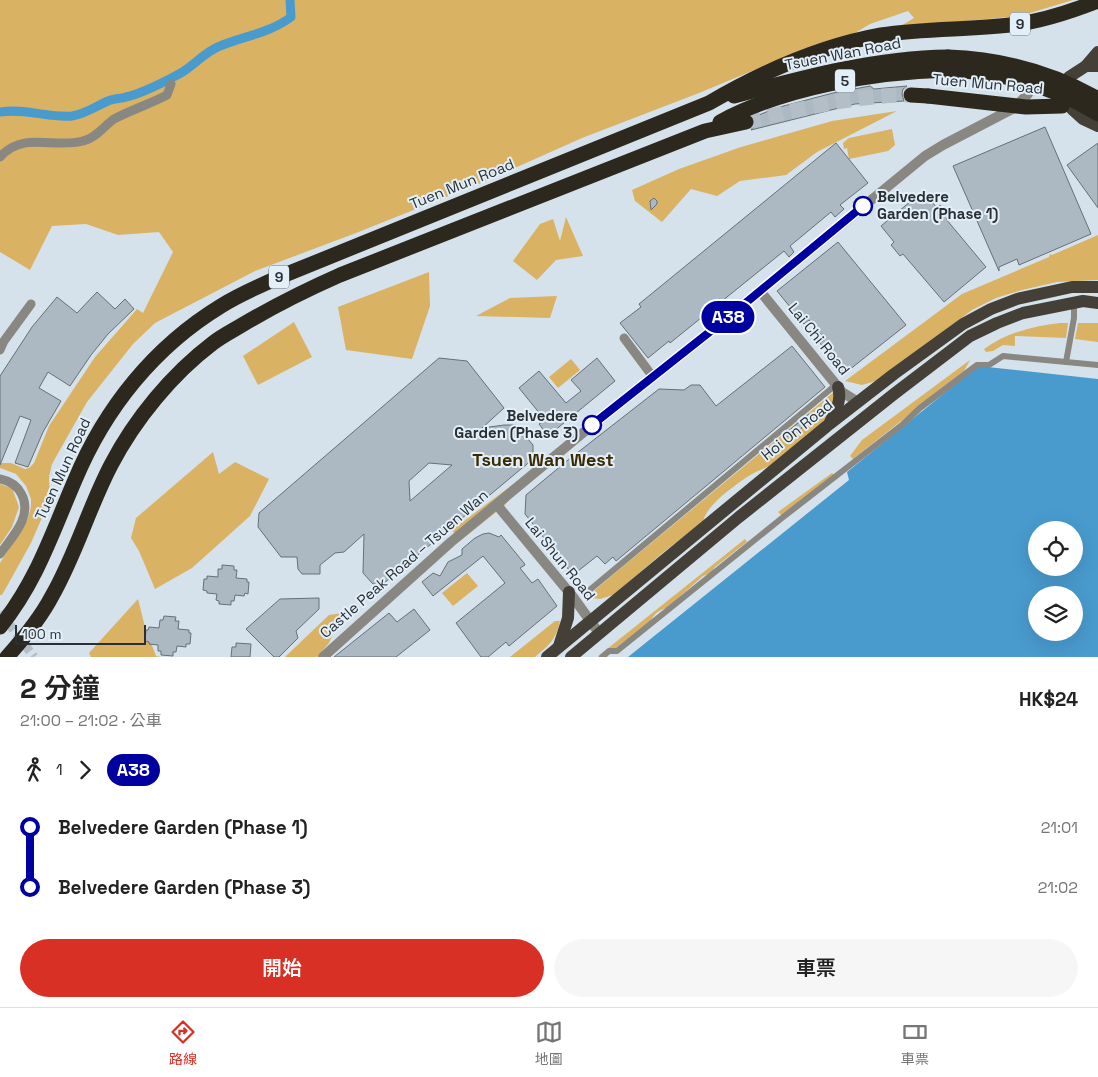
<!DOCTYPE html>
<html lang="zh-TW">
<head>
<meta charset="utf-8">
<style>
	body { margin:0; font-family:"Space Grotesk","Noto Sans TC",sans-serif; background:#f6f6f6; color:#222; height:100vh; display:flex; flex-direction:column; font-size:19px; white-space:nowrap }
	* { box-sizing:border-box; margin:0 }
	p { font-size:16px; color:#767676 }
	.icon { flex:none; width:28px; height:28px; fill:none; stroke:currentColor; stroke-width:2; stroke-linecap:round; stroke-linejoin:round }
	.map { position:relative; height:657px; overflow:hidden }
	.side { display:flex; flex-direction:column; background:#fff; flex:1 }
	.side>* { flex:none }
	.badge { padding:0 10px; border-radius:16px; font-size:18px; line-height:32px }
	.tools { position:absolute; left:1028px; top:521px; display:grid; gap:10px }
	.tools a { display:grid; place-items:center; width:55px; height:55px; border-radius:50%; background:#fff; box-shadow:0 5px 20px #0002; font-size:25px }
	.scale { position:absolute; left:15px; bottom:12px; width:131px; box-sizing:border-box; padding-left:5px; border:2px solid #2a2f33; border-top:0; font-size:14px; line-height:18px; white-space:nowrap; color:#2a2f33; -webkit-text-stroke:4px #e2eff9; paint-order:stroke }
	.map>.badge { position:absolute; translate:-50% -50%; box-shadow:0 0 0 2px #fff }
	.legs { display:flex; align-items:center; gap:8px; height:55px; padding:0 20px; font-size:16px }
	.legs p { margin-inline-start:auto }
	.overview { display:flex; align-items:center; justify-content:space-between; height:85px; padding:0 20px }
	h1 { font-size:28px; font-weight:600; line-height:38px }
	.cta { display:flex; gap:10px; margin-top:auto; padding:10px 20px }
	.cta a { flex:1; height:58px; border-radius:30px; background:#d93025; color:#fff; font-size:20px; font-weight:600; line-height:58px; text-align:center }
	.cta a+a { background:#f6f6f6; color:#222 }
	ul { padding:0 20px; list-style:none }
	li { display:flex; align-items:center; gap:18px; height:60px; font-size:19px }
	li i { display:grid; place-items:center; width:8px; height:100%; margin:0 6px; background:currentColor }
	li i::after { content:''; width:12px; height:12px; margin:-6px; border:4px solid; border-radius:50%; background:#fff }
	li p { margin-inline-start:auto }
	li:first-child i { background:linear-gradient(#0000 50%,currentColor 0) }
	li:last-child i { background:linear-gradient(currentColor 50%,#0000 0) }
	.menu { display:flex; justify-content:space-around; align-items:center; height:70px; border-top:1px solid #e0e0e0; background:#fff; font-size:14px; color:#767676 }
	.menu a { display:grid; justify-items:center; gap:2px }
	.menu .current { color:#d93025 }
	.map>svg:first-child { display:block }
</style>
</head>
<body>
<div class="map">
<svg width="1098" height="657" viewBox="0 0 1098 657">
	<rect width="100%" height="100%" fill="#d5e2eb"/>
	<!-- green -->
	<g fill="#d9b264">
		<path d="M 0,0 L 1073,0 L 1020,16 L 899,27 L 914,18 L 908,11 L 870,24 L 855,33 L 805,49 L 699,93 L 582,138 L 481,183 L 356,233 L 255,271 L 155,323 L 133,344 L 87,402 L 52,464 L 49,477 L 50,499 L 31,543 L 2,595 L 0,595 L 0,563 L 28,518 L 31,507 L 31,499 L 26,486 L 16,474 L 0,468 L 0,463 L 11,463 L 25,469 L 29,468 L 34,463 L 49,426 L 95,357 L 137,309 L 143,313 L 173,252 L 159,232 L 118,235 L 86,224 L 52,226 L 30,270 L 0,252 Z"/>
		<path d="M 897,111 L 817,152 L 786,175 L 740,181 L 717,196 L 691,189 L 662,222 L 635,201 L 632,190 L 679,169 L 741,147 L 832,121 Z"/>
		<path d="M 892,129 L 895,145 L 888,151 L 849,159 L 847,148 L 844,149 L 843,143 L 849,138 Z"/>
		<path d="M 566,217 L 583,256 L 556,260 L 537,280 L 513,261 L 540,224 L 553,219 L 560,241 Z"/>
		<path d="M 1098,235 L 1098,280 L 1057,282 L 1022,290 L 996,298 L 972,310 L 876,381 L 862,385 L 845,381 L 962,294 L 1049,257 L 1050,254 L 1052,255 Z"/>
		<path d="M 429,272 L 430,306 L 412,359 L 346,350 L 338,307 Z"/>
		<path d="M 557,296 L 550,318 L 476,316 L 510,298 Z"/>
		<path d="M 294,322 L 312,357 L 258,385 L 243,356 Z"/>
		<path d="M 1060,323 L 1068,323 L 1066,338 L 1015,336 L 1015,346 L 1003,345 L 993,351 L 986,352 L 984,349 C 1006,333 1033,326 1060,323 Z"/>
		<path d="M 1078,323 L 1098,323 L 1098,342 L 1075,339 Z"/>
		<path d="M 571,359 L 580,370 L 558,388 L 549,377 Z"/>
		<path d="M 970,360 L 964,371 L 853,459 L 850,456 L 862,440 Z"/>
		<path d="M 834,392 C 835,399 833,408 829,414 C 821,427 788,455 775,463 C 766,468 756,471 747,477 C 733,487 706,505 703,522 L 665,551 L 613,595 L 600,599 L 591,598 L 595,590 L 621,568 Z"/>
		<path d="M 213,452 L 219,474 L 235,462 L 269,479 L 250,516 L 192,568 L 155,589 L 139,551 L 131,538 L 136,518 Z"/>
		<path d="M 832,473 L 834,475 L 782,516 L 778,512 Z"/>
		<path d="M 0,484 L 12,488 L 19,507 L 12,527 L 0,545 Z"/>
		<path d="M 512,485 L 513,495 L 505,505 L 460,541 L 452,530 Z"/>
		<path d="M 745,539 L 747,542 L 715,567 L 711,573 L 703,576 L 667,608 C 661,609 653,614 651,621 L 616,648 L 597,657 Z"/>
		<path d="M 467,573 L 478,586 L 453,606 L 442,593 Z"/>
		<path d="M 138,599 L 145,627 L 156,656 L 160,657 L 91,657 L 89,653 Z"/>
		<path d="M 342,613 L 329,643 L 317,657 L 285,657 L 329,615 Z"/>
		<path d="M 555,621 L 560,621 C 556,640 549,645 535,657 L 510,657 Z"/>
	</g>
	<!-- water -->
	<path fill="#499bce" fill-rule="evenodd" d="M 978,366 L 1098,379 L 1098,657 L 628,657 L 849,480 L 847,472 ZM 1036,530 L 1074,530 L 1074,568 L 1036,568 ZM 1036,595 L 1074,595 L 1074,632 L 1036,632 Z"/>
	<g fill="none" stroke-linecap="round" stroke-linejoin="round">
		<!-- canal -->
		<path stroke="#499bce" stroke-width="9" d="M 0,112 C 24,108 48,118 72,116 C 85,114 96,106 108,101 C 114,98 120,99 126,97 C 140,94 166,81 179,74 C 194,66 204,52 220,46 C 244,36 270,33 291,17 L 290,0"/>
	</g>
	<!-- building -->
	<g fill="#adb9c2" stroke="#657078" fill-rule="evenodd">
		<path d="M 870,86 L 874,89 L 907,86 L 903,89 L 902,94 L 904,101 L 855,104 L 751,130 L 755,124 L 754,117 L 776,108 L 833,93 Z"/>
		<path d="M 1045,127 L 1091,234 L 1019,265 L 1017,259 L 999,267 L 999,271 L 953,166 Z"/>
		<path d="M 836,143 L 868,183 L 840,205 L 844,209 L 835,217 L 831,212 L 790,246 L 794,252 L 789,257 L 784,251 L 670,343 L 669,341 L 648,358 L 620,323 L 641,307 L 639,304 Z"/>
		<path d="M 1098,143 L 1098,208 L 1067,165 Z"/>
		<path d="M 923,191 L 937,208 L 940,205 L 949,216 L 946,219 L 986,267 L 944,302 L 903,254 L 900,256 L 891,245 L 894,242 L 881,226 Z"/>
		<path d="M 654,198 L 657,201 L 657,204 L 651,210 L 650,201 Z"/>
		<path d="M 838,242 L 906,325 L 844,374 L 820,343 L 825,339 L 809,320 L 804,324 L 777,291 Z"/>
		<path d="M 97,292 L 115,309 L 125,299 L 134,309 L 108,334 L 91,355 L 70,386 L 48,372 L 39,388 L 61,401 L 43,432 L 28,467 L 15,463 L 31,420 L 20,416 L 0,465 L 0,376 L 32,327 L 57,297 L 77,313 Z"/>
		<path d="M 792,346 L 825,387 L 616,561 L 613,557 L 605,564 L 597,556 L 573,575 L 525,514 L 526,495 L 568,460 L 659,389 L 684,390 L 691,385 L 700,385 L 716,406 Z"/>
		<path d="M 439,358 L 467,361 L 504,408 L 482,428 L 504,425 L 516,425 L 533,445 L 533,459 L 383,584 L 373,584 L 363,573 L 364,534 L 344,552 L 335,553 L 320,565 L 320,574 L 302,574 L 298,569 L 297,557 L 281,557 L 258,527 L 259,513 ZM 429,463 L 452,465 L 410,501 L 409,481 Z"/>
		<path d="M 597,358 L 615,381 L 548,436 L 539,424 L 545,420 L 519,388 L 539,371 L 566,403 L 581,391 L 571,380 Z"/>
		<path d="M 809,414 L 810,416 L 800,430 L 783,439 L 781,437 Z"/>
		<path d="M 489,533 L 499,537 L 501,535 L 524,563 L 525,565 L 520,568 L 532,583 L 538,579 L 557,606 L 509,646 L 506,642 L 488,657 L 481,657 L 456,623 L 505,583 L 483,556 L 433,596 L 422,582 L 433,573 L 440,576 L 448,562 L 462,555 L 462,549 L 475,538 L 483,534 Z"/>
		<path d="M 222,565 L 234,566 L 234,570 L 237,570 L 236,578 L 247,579 L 247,582 L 249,582 L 248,594 L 245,593 L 244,596 L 235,595 L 234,601 L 231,601 L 231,605 L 219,604 L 219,601 L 216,600 L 217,594 L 207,593 L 207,591 L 203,590 L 204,579 L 207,579 L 207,576 L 218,577 L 218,569 L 222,569 Z"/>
		<path d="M 319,598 L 319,609 L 296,631 L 298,638 L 279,657 L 274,657 L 246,629 L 280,599 Z"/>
		<path d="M 414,609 L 430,630 L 396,657 L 334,657 L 389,613 L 397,622 Z"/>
		<path d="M 164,616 L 176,617 L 175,621 L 179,621 L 178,629 L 189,630 L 189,633 L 191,633 L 190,644 L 186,644 L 186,647 L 177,646 L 176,652 L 173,652 L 173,656 L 161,655 L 161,651 L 158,651 L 158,645 L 149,644 L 149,642 L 145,641 L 146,630 L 148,630 L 149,627 L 159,628 L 160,620 L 163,620 Z"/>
		<path d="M 236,643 L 251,644 L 250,657 L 231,657 L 232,647 L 236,647 Z"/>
	</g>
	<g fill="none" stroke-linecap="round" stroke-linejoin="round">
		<!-- minor-tunnel -->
		<path stroke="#b3bec6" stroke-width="9" stroke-dasharray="9 4.5" stroke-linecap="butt" d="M 0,612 L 34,657"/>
		<!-- motorway-tunnel -->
		<path stroke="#b3bec6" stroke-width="15" stroke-dasharray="15 8" stroke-linecap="butt" d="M 746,122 C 801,109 854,95 911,95"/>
		<!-- pedestrian -->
		<g stroke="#898781" stroke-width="6">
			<path d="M 1066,362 L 1074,318 L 1074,303"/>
			<path d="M 586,593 L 832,388"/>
			<path d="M 602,657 L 609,651 L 617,651 L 782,518 L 903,424 L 920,408 L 977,365 L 989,365 L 1003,356 L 1098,365"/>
		</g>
		<!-- minor -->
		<g stroke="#898781" stroke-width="9">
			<path d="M 0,157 C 23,131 53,149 83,141 C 96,138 104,126 114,119 C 131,110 150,104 167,95 L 171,84"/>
			<path d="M 624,338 L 653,377"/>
			<path d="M 0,350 L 4,341 L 31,304"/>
			<path d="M 0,479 C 20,483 30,501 22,521 C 17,533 7,544 0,554"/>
		</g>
		<!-- tertiary -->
		<g stroke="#898781" stroke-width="10">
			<path d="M 760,291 L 842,392 L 858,402"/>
			<path d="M 497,505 L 573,597 L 599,633"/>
			<path d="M 323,657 L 451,542 L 590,427 L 731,315 L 925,156 L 943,145 L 1014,108 L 1028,94"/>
		</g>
		<!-- primary -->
		<g stroke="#444037" stroke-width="12">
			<path d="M 1086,66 L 1098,52"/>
			<path d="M 1067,92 L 1066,88 L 1069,77 L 1086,66 L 1098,66"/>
			<path d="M 1072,109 L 1083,119 L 1098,126"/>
			<path d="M 830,422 C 836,411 842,400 838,387"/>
			<path d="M 559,646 L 568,618 L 569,592"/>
			<path d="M 547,657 L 827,426 L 894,374 L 963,324 L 991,309 L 1017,299 L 1072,287 L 1098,287"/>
			<path d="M 571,657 L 739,517 L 894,394 L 970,336 L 997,323 L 1023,313 L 1083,301 L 1098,303"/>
		</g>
		<!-- motorway -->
		<g stroke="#2d281e" stroke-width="15">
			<path d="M 911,95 L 928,96"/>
			<path d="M 734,96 C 805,77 875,58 948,57"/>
			<path d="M 720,122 C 784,87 876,72 948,70"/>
			<path d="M 0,627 C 37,581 52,533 75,480 C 105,408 154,347 221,306 C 240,294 261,285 282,276 L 709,103 C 762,72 820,46 881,35 C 924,28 967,30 1010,25 C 1040,22 1070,12 1098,1"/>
			<path d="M 7,657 C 24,638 40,619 52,596 C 76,554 89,507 111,465 C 135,419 172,374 213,343 C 222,336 232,331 242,325 C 274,306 306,290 340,275 L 705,131 L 746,122"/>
		</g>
		<!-- motorway-bridge -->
		<g stroke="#2d281e" stroke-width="15">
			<path d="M 948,57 C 1001,59 1052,72 1098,99"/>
			<path d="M 948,70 C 1001,72 1053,86 1098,114"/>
			<path d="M 928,96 L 1026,107 L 1062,106"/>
		</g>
	</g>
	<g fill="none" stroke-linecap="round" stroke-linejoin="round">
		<defs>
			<path id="line-1" d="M 592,425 L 731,315 L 863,206"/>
		</defs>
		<!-- line-1 casing -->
		<use href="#line-1" stroke="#fff" stroke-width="11"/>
		<!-- line-1 -->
		<use href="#line-1" stroke="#0000a0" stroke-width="8"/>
	</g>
	<!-- markers -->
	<g fill="#fff" stroke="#0000a0" stroke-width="2.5">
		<circle cx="863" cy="206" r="9"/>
		<circle cx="592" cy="425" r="9"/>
	</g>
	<g text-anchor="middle" stroke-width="4" stroke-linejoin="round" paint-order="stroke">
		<!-- shield labels -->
		<g fill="#e2eff9" stroke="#61696e" stroke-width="1">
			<rect x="1010" y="12.5" width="20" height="23" rx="4"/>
			<rect x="835" y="69.5" width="20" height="23" rx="4"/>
			<rect x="269" y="265.5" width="20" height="23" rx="4"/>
		</g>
		<g font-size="14" font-weight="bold" fill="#2a2f33">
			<text x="1020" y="29">9</text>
			<text x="845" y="86">5</text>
			<text x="279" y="282">9</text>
		</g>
		<!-- street labels -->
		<g font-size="15" fill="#2a2f33" stroke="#e2eff9">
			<text transform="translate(843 54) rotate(-11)" y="5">Tsuen Wan Road</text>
			<text transform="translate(988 84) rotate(5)" y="5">Tuen Mun Road</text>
			<text transform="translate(462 184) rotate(-22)" y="5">Tuen Mun Road</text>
			<text transform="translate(819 339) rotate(51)" y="5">Lai Chi Road</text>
			<text transform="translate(797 430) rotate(-39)" y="5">Hoi On Road</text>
			<text transform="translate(63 469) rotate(-65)" y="5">Tuen Mun Road</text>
			<text transform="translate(560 559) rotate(51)" y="5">Lai Shun Road</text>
			<text transform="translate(404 564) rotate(-41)" y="5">Castle Peak Road – Tsuen Wan</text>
		</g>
		<!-- stop labels -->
		<g font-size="15" font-weight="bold" fill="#2a2f33" stroke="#e2eff9" text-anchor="start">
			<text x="877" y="202">Belvedere<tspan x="877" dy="17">Garden (Phase 1)</tspan></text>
			<text x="578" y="421" text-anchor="end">Belvedere<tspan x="578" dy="17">Garden (Phase 3)</tspan></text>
		</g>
		<!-- quarter labels -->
		<g font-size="18" font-weight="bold" fill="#3b2900" stroke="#e2eff9">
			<text x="543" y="466">Tsuen Wan West</text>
		</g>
	</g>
</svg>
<div class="tools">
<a><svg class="icon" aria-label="locate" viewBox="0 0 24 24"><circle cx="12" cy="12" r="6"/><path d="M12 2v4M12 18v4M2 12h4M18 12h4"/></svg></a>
<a><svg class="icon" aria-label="layers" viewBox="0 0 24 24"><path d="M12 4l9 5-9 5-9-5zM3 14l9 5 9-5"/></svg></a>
</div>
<div class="scale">100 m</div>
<b class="badge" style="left:728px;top:317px;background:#0000a0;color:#fff">A38</b>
</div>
<section class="side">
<div class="overview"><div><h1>2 分鐘</h1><p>21:00 – 21:02 · 公車</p></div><b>HK$24</b></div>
<div class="legs"><svg class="icon" aria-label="walk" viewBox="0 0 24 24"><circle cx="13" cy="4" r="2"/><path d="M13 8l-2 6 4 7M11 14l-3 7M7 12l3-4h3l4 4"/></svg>1<svg class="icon" aria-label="forward" viewBox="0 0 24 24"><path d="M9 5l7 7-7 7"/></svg><b class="badge" style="background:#0000a0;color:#fff">A38</b></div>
<ul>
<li><i style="color:#0000a0"></i><b>Belvedere Garden (Phase 1)</b><p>21:01</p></li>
<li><i style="color:#0000a0"></i><b>Belvedere Garden (Phase 3)</b><p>21:02</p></li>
</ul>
<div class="cta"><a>開始</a><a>車票</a></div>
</section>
<nav class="menu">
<a class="current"><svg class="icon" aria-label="directions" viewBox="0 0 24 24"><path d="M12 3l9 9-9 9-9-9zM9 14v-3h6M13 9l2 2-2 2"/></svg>路線</a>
<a><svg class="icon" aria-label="map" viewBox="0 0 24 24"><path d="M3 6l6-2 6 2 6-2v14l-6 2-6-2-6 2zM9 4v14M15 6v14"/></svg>地圖</a>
<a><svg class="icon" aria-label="tickets" viewBox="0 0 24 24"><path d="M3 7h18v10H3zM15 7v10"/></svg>車票</a>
</nav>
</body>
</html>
